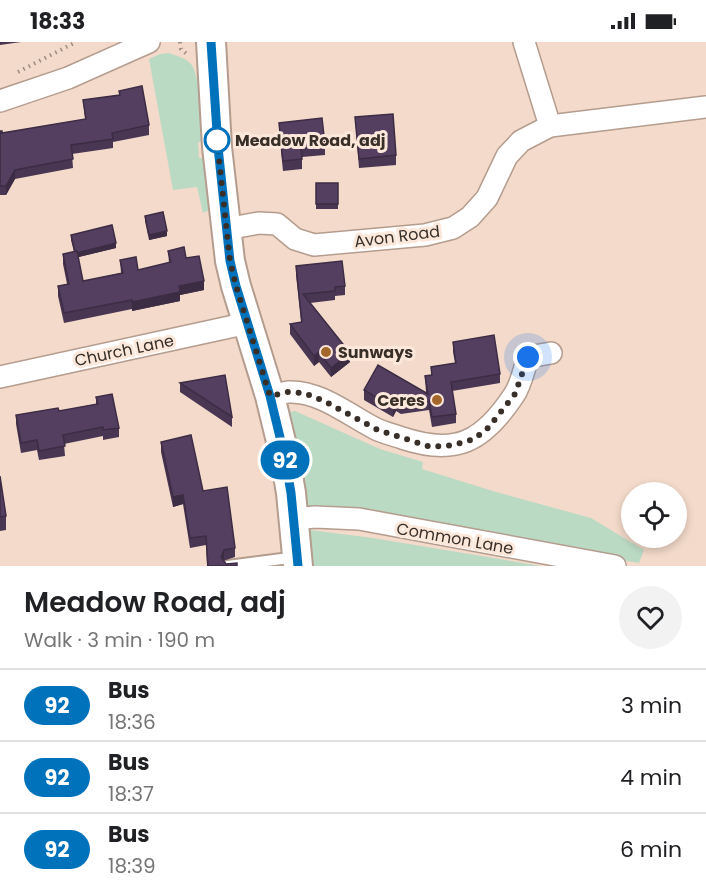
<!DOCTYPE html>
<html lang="en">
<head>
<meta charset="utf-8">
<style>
	body { margin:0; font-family:Poppins,sans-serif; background:#f2f2f2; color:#202124; height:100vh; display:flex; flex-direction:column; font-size:22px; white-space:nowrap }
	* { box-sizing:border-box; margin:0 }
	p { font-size:20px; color:#757577 }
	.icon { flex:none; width:33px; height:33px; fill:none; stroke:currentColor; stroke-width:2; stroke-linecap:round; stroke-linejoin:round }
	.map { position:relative; height:524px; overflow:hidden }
	.sheet { display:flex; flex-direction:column; background:#fff; flex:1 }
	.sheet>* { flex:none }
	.badge { padding:0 12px; border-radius:20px; font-size:21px; line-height:39px }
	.fabs { position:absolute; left:621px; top:440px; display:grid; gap:12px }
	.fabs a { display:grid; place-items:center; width:66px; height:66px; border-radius:50%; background:#fff; box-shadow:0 3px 9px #0003; font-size:30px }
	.you { position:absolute; width:30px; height:30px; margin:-15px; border:4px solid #fff; border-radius:50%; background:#1a73e8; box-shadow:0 0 0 9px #1a73e833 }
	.map>.badge { position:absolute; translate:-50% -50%; box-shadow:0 0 0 3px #fff }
	.round { display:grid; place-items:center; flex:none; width:63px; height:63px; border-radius:32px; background:#f2f2f2 }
	.headline { display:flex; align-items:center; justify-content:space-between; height:102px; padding:0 24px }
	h1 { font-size:28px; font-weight:600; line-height:45px }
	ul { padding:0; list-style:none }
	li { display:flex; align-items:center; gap:18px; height:72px; padding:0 24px; border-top:2px solid #e0e0e0 }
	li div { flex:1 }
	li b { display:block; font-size:22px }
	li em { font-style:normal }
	li .badge { min-width:66px; font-weight:700; text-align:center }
	.status { display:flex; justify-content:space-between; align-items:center; height:42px; padding:0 30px; background:#fff; direction:ltr }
	.status svg { height:16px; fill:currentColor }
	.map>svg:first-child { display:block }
</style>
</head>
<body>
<div class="status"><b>18:33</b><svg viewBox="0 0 49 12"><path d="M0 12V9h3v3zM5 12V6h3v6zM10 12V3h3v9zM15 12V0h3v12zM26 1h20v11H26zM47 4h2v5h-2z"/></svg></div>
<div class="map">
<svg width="706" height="524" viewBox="0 0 706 524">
	<rect width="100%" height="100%" fill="#f3daca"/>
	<!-- green -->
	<g fill="#bbdac4">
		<path d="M 169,11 C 177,14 186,16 191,22 C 201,34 201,83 203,100 L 198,100 L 199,116 L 204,116 L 209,168 L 203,171 L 197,145 L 173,148 L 149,17 L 160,12 Z"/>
		<path d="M 295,369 L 380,407 L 423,420 L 422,427 L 496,450 L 591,476 L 644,508 L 639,521 L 307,465 L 284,371 Z"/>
		<path d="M 310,488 L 373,496 L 541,524 L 303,524 L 303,491 Z"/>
	</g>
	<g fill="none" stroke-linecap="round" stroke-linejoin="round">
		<defs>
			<path id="lane" d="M 228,524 L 297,515"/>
			<g id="street">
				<path d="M 524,0 L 550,84"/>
				<path d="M 0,59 L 68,36 L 149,0"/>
				<path d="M 226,187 L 259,181 L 277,182 L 295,197 L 314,203 L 425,193 L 453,186 L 470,175 L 487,156 L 507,114 L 521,99 L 550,84 L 706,65"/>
				<path d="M 0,335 L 248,281"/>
				<path d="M 270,354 C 276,353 282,351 288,350 C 319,348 350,374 376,387 C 384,391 394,393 402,396 C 456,414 483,400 514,353 C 521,343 524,327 528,315 L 551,311"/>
				<path d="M 293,477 L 315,475 L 359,477 L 615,524"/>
			</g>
			<path id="secondary" d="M 211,0 L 217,105 L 230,219 L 236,244 L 270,354 L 285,416 L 291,451 L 298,524"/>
		</defs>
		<!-- lane casing -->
		<use href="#lane" stroke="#b49d8e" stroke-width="14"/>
		<!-- street casing -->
		<use href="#street" stroke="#b49d8e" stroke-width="24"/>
		<!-- secondary casing -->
		<use href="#secondary" stroke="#b49d8e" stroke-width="32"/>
		<!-- path -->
		<g stroke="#9f8d82" stroke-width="4" stroke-dasharray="1.5 4.5" stroke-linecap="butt">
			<path d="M 180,0 L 181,7 L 189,14"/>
			<path d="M 18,30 L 76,0"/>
		</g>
		<!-- lane -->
		<use href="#lane" stroke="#fff" stroke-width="10"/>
		<!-- street -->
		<use href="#street" stroke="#fff" stroke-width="21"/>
		<!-- secondary -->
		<use href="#secondary" stroke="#fff" stroke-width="28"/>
	</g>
	<!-- wall -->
	<g fill="#493653">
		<path d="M 0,0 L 21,0 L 0,3 Z"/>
		<path d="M 119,49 L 149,83 L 149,93 L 113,100 L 113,106 L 72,112 L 73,126 L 15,137 L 6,153 L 0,153 L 0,89 L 2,91 L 85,77 L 83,58 L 119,53 Z"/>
		<path d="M 355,75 L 396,113 L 396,123 L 359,126 Z"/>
		<path d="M 279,81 L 325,103 L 325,113 L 302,115 L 302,127 L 283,129 L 279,90 Z"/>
		<rect x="316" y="141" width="22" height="26"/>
		<path d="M 145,174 L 167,194 L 149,198 L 145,179 Z"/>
		<path d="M 71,193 L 116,206 L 78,215 L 83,239 L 121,231 L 120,218 L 138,228 L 169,221 L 168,209 L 186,216 L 204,248 L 180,253 L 180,259 L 132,269 L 132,267 L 64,281 L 58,254 L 58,244 L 67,242 L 63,222 L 63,212 L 74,210 L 71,198 Z"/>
		<path d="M 296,224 L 345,244 L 345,253 L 335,254 L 335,258 L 310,261 L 350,320 L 331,335 L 319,320 L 314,324 L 290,292 L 290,282 L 301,280 L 296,233 Z"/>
		<path d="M 453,300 L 500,332 L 500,341 L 452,349 L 456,372 L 456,381 L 432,385 L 429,368 L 401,372 L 396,369 L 393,375 L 364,358 L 364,348 L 426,351 L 425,334 L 431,333 L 431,325 L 455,321 L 453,310 Z"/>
		<path d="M 180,341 L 232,375 L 232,385 L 180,350 Z"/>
		<path d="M 96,355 L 119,386 L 119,395 L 103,398 L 103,394 L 64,402 L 65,414 L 39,418 L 37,408 L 21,411 L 16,382 L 16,373 L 59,369 L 96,362 Z"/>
		<path d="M 161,400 L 203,449 L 235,506 L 235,515 L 223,519 L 226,522 L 237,524 L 207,524 L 206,503 L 190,506 L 183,462 L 173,465 L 161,410 Z"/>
		<path d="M 0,434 L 6,474 L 6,488 L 0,489 Z"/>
	</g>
	<!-- shaded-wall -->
	<g fill="#3c2c44">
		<path d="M 15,128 L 15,137 L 6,153 L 6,144 Z"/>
		<path d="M 167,189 L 167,194 L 149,198 L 149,193 Z"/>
		<path d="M 116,201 L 116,206 L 75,216 L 75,211 Z"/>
		<path d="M 204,239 L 204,248 L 180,253 L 180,259 L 132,269 L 132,260 L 179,244 Z"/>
		<path d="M 319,310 L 319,320 L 314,324 L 314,314 Z"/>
		<path d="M 350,311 L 350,320 L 331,335 L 331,326 Z"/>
		<path d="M 396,359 L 396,369 L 393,375 L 393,365 Z"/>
		<path d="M 183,453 L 183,462 L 173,465 L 173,455 Z"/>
		<path d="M 224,508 L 224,518 L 221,524 L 221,515 Z"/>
	</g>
	<!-- building -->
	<g fill="#553f61" stroke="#3c2c44" stroke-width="1.5">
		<path d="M 142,44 L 149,83 L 112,91 L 113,97 L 71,103 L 73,117 L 15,128 L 6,144 L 0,144 L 0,89 L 2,89 L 2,91 L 86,77 L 83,58 L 120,53 L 119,49 Z"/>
		<path d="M 393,72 L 396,113 L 359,117 L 355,75 Z"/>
		<path d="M 322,76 L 325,103 L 301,106 L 302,117 L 283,119 L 279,81 Z"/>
		<rect x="316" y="141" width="22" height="21"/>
		<path d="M 163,170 L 167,189 L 149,193 L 145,174 Z"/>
		<path d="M 112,183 L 116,201 L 77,211 L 77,209 L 75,210 L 71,193 Z"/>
		<path d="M 184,205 L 186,216 L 199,214 L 204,239 L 179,244 L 180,250 L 132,260 L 132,258 L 64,271 L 58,244 L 69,242 L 63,212 L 77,209 L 83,239 L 123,231 L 120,218 L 136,215 L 138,228 L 171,220 L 168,209 Z"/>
		<path d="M 342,219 L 345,244 L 335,245 L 335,249 L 303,252 L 350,311 L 331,326 L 319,310 L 314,314 L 290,282 L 302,280 L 296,224 Z"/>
		<path d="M 494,293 L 500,332 L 451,340 L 456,372 L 432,375 L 429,358 L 401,363 L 396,359 L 393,365 L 364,348 L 378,323 L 428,352 L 425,334 L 432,333 L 431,325 L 456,321 L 453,300 Z"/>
		<path d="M 225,333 L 232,375 L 180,341 Z"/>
		<path d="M 112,352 L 119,386 L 103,388 L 103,385 L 63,393 L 65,404 L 39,409 L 37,398 L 21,401 L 16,373 L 58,366 L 59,369 L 98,362 L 96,355 Z"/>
		<path d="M 191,393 L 203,449 L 227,445 L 235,506 L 224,508 L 221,515 L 226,522 L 237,521 L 237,524 L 208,524 L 206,494 L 190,496 L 183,453 L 173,455 L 161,400 Z"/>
		<path d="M 0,434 L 6,474 L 0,475 Z"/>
	</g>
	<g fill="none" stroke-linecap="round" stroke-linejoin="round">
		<defs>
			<path id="line" d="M 211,0 L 218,105 L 230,219 L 236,244 L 270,354 L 285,416 L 291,451 L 298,524"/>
		</defs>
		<!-- line casing -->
		<use href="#line" stroke="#fff" stroke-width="14"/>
		<!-- line -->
		<use href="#line" stroke="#0072bc" stroke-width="9"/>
		<!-- walk -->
		<path stroke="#392f29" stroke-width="6" stroke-dasharray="0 10.8" d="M 217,98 L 230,219 L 236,244 L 270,354 L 288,350 L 304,351 L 324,359 L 378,388 L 431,405 L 454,403 L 474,397 L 488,386 L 515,352 L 528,315"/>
	</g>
	<!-- markers -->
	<circle fill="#fff" stroke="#0072bc" stroke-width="3" cx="217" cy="98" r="12"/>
	<g fill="#a4672b" stroke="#fce8db" stroke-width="2">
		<circle cx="326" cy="310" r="6"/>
		<circle cx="437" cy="358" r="6"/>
	</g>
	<g text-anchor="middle" stroke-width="6" stroke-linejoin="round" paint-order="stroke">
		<!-- stop labels -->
		<g font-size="16" font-weight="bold" fill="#392f29" stroke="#fce8db" text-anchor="start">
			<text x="235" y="104">Meadow Road, adj</text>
		</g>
		<!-- street labels -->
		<g font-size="16" fill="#392f29" stroke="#fce8db">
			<text transform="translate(397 194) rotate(-7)" y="6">Avon Road</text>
			<text transform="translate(124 308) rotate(-12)" y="6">Church Lane</text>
			<text transform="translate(455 496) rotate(10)" y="6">Common Lane</text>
		</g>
		<!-- poi labels -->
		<g font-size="16" font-weight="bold" fill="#392f29" stroke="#fce8db" text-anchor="start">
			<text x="338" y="316">Sunways</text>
			<text x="425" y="364" text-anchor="end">Ceres</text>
		</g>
	</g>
</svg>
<div class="fabs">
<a><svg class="icon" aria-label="locate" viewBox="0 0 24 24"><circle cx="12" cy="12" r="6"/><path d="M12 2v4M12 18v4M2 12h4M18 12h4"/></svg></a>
</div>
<div class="you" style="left:528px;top:315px"></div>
<b class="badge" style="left:285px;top:418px;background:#0072bc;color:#fff">92</b>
</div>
<section class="sheet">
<div class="headline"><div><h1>Meadow Road, adj</h1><p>Walk · 3 min · 190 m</p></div><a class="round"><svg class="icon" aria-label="heart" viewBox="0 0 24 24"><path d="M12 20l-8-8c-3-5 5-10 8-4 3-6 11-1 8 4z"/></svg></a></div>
<ul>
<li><span class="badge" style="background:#0072bc;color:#fff">92</span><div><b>Bus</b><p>18:36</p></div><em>3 min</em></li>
<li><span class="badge" style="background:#0072bc;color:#fff">92</span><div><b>Bus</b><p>18:37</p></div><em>4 min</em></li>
<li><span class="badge" style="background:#0072bc;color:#fff">92</span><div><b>Bus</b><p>18:39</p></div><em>6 min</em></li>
</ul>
</section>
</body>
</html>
